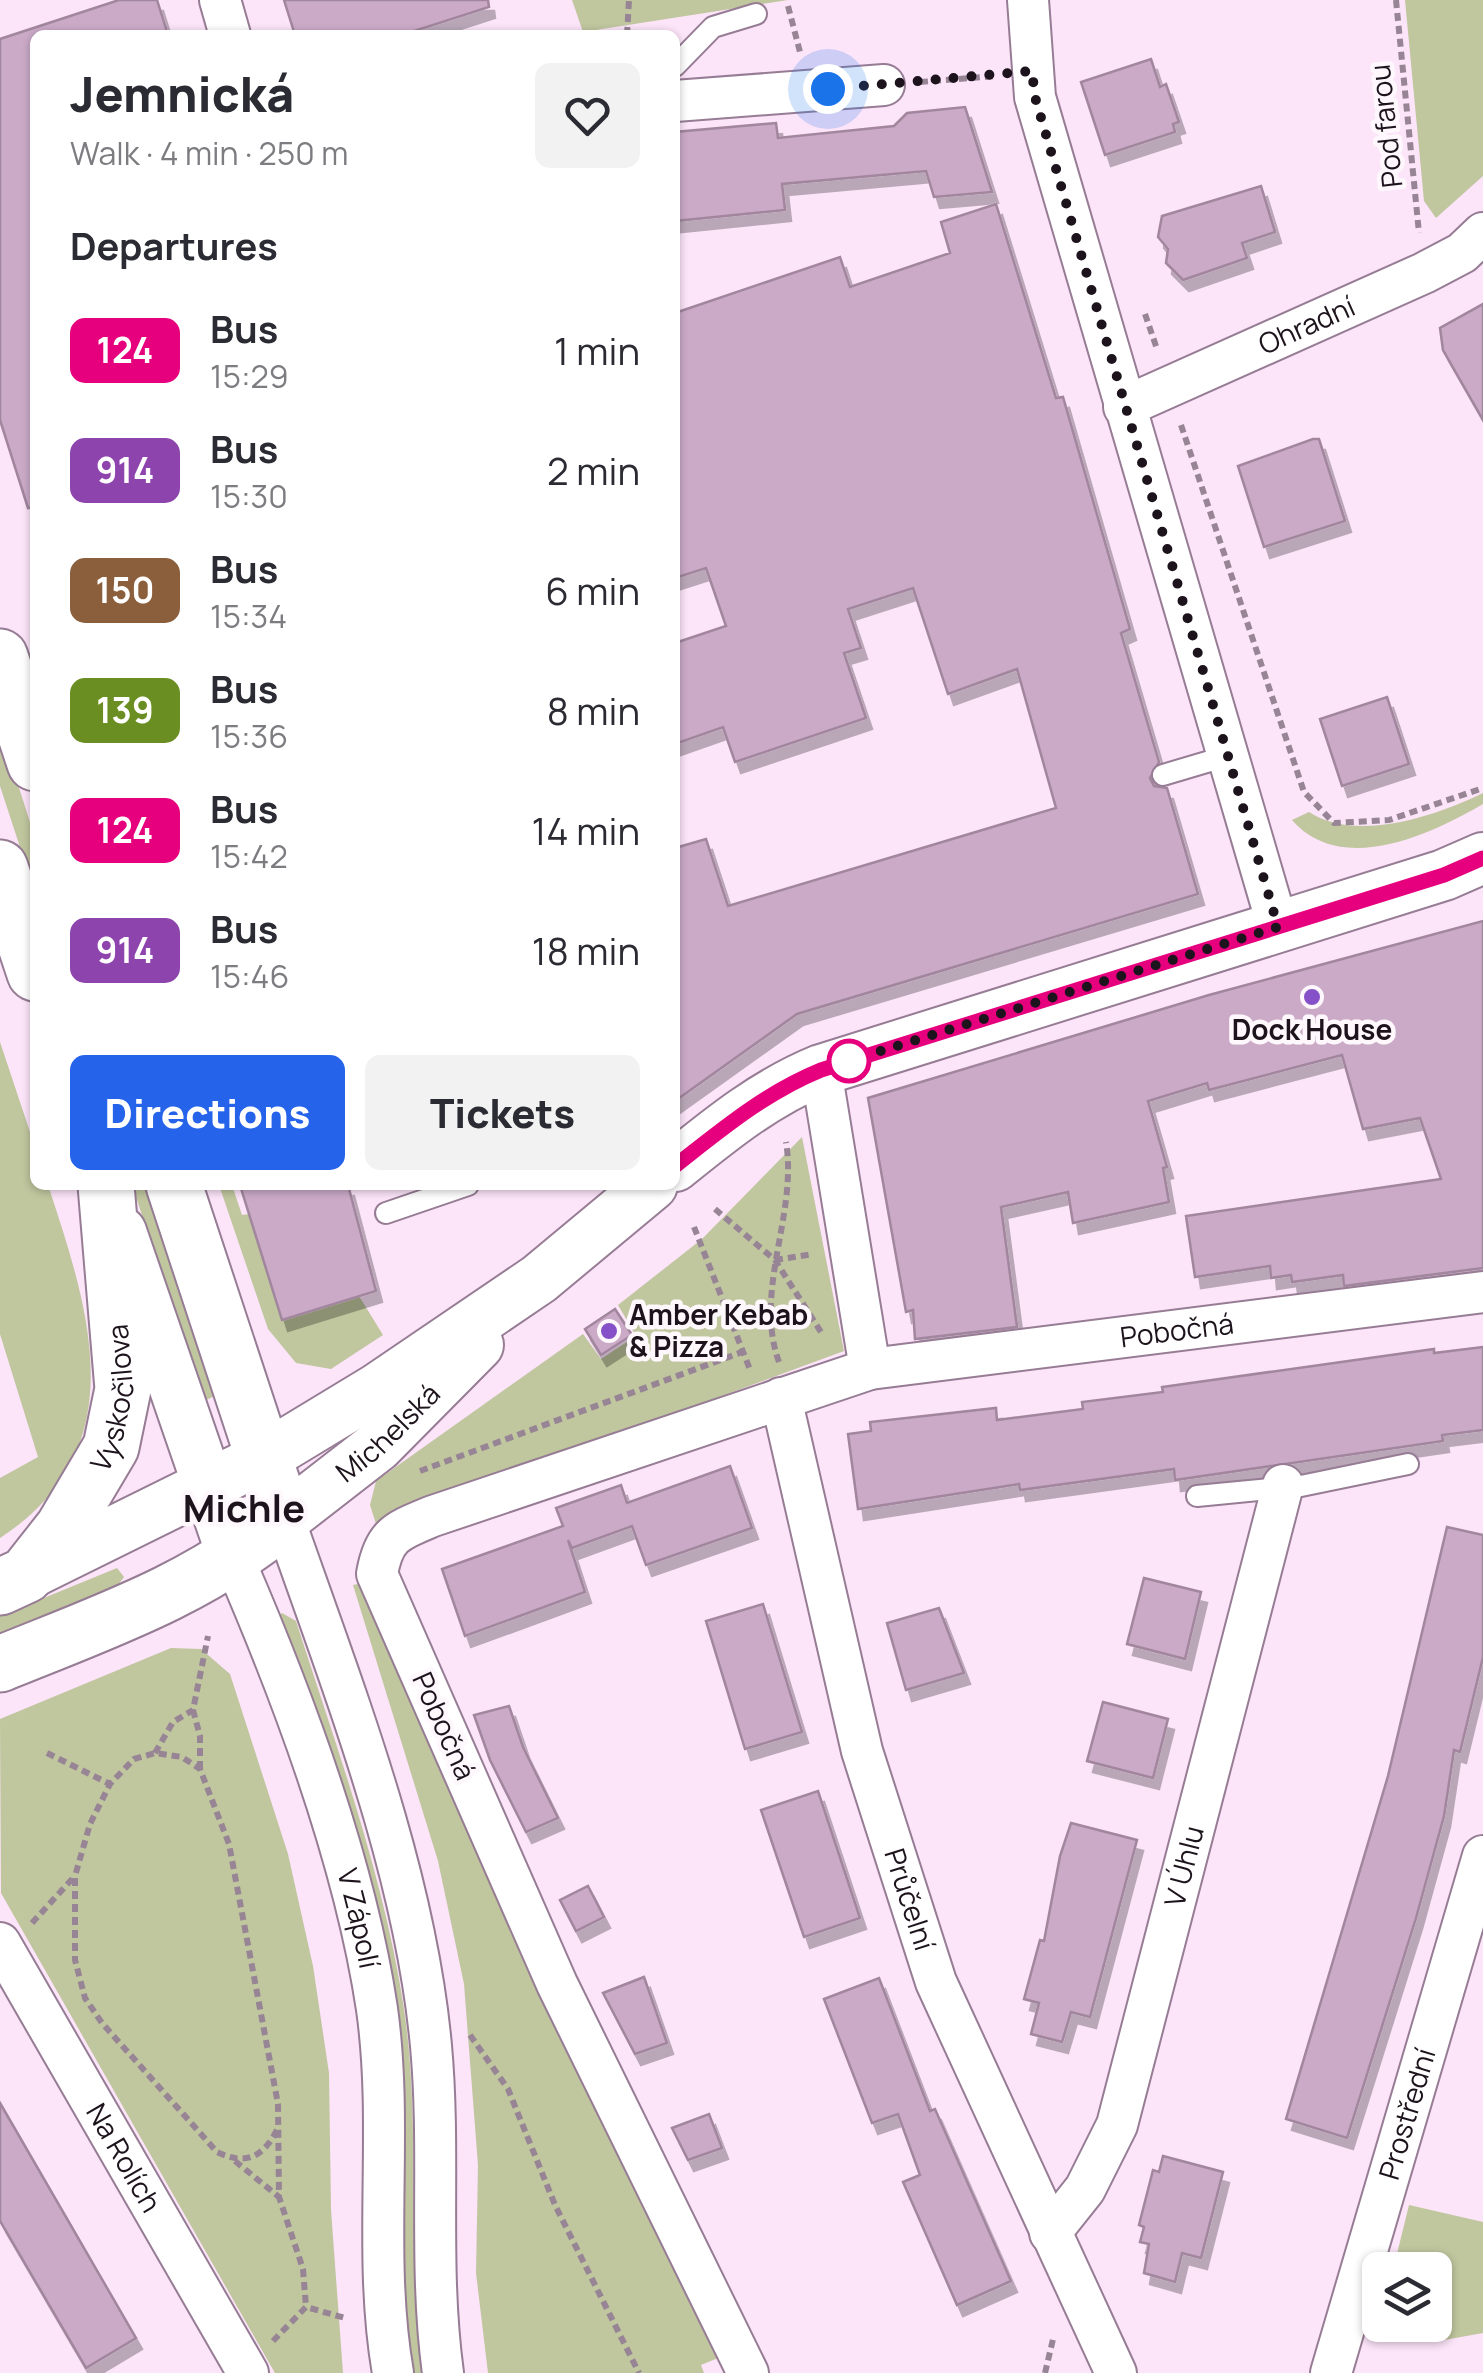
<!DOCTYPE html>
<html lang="en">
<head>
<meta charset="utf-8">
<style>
	body { margin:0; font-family:Manrope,sans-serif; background:#f2f2f3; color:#2b2b33; height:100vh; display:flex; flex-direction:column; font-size:38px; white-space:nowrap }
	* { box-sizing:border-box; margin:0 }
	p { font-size:32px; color:#7c7c81 }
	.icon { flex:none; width:55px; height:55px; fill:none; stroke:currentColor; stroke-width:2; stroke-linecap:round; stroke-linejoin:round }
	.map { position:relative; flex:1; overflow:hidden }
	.side { position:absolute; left:30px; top:30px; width:650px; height:1160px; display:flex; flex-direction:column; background:#fff; border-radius:15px; box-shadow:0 2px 8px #0004 }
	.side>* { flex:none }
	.badge { padding:0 20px; border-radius:15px; font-size:35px; line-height:65px }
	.controls { position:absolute; left:1362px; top:2252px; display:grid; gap:20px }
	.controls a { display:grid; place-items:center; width:90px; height:90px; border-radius:15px; background:#fff; box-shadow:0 2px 8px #0004; font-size:50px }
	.you { position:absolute; width:50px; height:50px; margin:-25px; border:8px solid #fff; border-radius:50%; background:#1a73e8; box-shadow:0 0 0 15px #1a73e833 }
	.map>.badge { position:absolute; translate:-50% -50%; box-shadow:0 0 0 5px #fff }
	h2 { padding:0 40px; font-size:38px; line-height:90px }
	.round { display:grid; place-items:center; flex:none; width:105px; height:105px; border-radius:15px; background:#f2f2f3 }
	.head { display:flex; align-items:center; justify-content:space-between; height:170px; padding:0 40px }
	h1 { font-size:48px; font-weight:800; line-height:75px }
	.action { display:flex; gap:20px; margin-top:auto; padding:20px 40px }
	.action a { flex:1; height:115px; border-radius:15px; background:#2563eb; color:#fff; font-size:40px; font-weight:800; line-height:115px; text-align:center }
	.action a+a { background:#f2f2f3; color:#2b2b33 }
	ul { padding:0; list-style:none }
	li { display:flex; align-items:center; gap:30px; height:120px; padding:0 40px }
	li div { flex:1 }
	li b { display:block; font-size:38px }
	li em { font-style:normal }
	li .badge { min-width:110px; font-weight:700; text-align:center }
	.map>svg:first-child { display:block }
</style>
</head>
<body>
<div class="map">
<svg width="1483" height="2373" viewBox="0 0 1483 2373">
	<defs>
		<filter id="shadow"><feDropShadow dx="6" dy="11" stdDeviation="0" flood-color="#0004"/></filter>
	</defs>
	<rect width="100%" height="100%" fill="#fce4f9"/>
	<!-- green -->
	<g fill="#c0c69e">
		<path d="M 572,0 L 788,0 L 583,32 Z"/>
		<path d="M 1405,0 L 1483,0 L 1483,176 L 1436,218 L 1424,201 Z"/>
		<path d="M 0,728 L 35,838 L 35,893 L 0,786 Z"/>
		<path d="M 1483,793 L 1483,804 C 1431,834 1342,877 1292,820 L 1309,812 C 1357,843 1436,816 1483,793 Z"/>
		<path d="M 0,1042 L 35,1147 L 35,1185 L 48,1185 C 89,1310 137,1449 0,1538 L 0,1478 L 38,1457 L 0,1334 Z"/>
		<path d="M 802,1137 L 844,1351 L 376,1524 L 370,1505 L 376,1481 L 583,1334 L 601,1359 L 636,1336 L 618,1305 L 702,1239 Z"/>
		<path d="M 132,1185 L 150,1185 L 219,1394 L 204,1401 Z"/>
		<path d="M 219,1185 L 232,1185 L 242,1215 L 249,1214 L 282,1320 L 359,1296 L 383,1335 L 331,1369 L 296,1363 L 268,1329 Z"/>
		<path d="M 117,1568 L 124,1577 L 118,1585 L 0,1634 L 0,1616 Z"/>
		<path d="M 368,1582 L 728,2354 L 701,2365 L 704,2373 L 488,2373 L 476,2273 L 478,2165 L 464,1984 L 438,1861 L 353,1585 Z"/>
		<path d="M 282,1613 L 296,1621 C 337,1749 384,1876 404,2009 C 422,2130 405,2252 424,2373 L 406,2373 L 395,2107 L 278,1616 Z"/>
		<path d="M 171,1648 L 201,1649 L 230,1674 L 288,1854 L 313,1966 L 329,2073 L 331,2210 L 343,2373 L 275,2373 L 1,1893 L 0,1719 Z"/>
		<path d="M 1409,2205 L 1483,2222 L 1483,2333 L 1433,2342 L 1400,2325 L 1435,2325 L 1435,2270 L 1393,2270 Z"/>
	</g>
	<!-- building -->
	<g fill="#cbaac8" stroke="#a1869e" stroke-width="2.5" filter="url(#shadow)">
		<path d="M 119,0 L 157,0 L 168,35 L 35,35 L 35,507 L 28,508 L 0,420 L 0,39 Z"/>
		<path d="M 284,0 L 488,0 L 489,7 L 402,35 L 295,35 Z"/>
		<path d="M 1151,59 L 1160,87 L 1166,84 L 1179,122 L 1173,124 L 1175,132 L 1105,155 L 1081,82 Z"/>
		<path d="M 965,107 L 992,192 L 934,197 L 926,171 L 782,184 L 785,210 L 675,221 L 675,132 L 776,123 L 778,138 L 894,126 L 907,113 Z"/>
		<path d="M 1261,186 L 1275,232 L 1242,243 L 1247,258 L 1183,280 L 1166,263 L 1168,249 L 1158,237 L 1162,216 Z"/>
		<path d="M 996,204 L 1056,398 L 1063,397 L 1130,629 L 1121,633 L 1159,762 L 1150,778 L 1154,786 L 1167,788 L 1198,894 L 797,1014 L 675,1101 L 675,848 L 706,839 L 728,906 L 1056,808 L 1017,669 L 948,694 L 913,588 L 848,609 L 861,648 L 844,653 L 866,718 L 735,762 L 723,727 L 675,744 L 675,643 L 726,626 L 706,568 L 675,578 L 675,313 L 840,257 L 850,287 L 950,253 L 941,222 Z"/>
		<path d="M 1483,304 L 1483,420 L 1443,350 L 1440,328 Z"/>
		<path d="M 1313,439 L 1319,439 L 1345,521 L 1264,547 L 1238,466 Z"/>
		<path d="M 1387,697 L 1409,764 L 1342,786 L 1320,719 Z"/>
		<path d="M 1483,921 L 1483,1268 L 1344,1286 L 1343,1275 L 1292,1282 L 1291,1275 L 1271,1278 L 1270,1266 L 1195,1277 L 1186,1216 L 1441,1179 L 1420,1118 L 1363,1129 L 1342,1055 L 1209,1090 L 1207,1083 L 1148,1101 L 1167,1167 L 1163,1168 L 1169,1202 L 1073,1223 L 1068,1192 L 1001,1207 L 1017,1327 L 915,1339 L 913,1310 L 906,1312 L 868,1098 L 1209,995 Z"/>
		<path d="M 240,1185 L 348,1185 L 376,1291 L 282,1320 Z"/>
		<path d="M 615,1309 L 632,1335 L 601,1355 L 585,1329 Z"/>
		<path d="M 1483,1347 L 1483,1430 L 1442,1435 L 1443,1441 L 1175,1480 L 1174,1469 L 1020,1490 L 1019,1484 L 858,1509 L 848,1434 L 871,1431 L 870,1422 L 996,1408 L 997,1420 L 1083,1409 L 1082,1402 L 1163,1392 L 1162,1387 L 1434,1349 L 1434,1353 Z"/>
		<path d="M 730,1466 L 752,1528 L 646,1565 L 632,1526 L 572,1548 L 568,1540 L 585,1592 L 465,1636 L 442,1569 L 563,1526 L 556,1508 L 621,1485 L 627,1503 Z"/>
		<path d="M 1447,1527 L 1483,1535 L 1483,1657 L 1460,1752 L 1454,1750 L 1444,1816 L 1416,1918 L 1347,2138 L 1286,2119 L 1388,1776 Z"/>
		<path d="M 1144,1578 L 1201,1592 L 1185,1659 L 1127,1644 Z"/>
		<path d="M 763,1604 L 802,1732 L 745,1749 L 706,1621 Z"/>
		<path d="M 939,1608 L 964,1673 L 906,1690 L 887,1623 Z"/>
		<path d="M 1103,1702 L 1168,1719 L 1153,1778 L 1087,1761 Z"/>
		<path d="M 509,1706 L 523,1747 L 558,1818 L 526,1832 L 490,1760 L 474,1715 Z"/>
		<path d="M 818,1791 L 860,1918 L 804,1937 L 761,1810 Z"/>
		<path d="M 1071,1823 L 1137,1840 L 1090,2017 L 1071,2012 L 1062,2042 L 1031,2034 L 1039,2003 L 1024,1999 L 1040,1940 L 1044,1941 L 1060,1856 Z"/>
		<path d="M 588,1886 L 604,1917 L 576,1931 L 560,1900 Z"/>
		<path d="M 644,1977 L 667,2043 L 635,2054 L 603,1993 Z"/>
		<path d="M 879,1978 L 930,2111 L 935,2109 L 1011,2281 L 957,2305 L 903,2182 L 920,2175 L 898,2114 L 872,2123 L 824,1999 Z"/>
		<path d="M 0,2103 L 136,2338 L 86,2368 L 0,2221 Z"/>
		<path d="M 709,2114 L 722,2148 L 688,2160 L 672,2128 Z"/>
		<path d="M 1163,2156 L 1223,2172 L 1201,2258 L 1182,2253 L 1175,2282 L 1144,2273 L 1149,2244 L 1140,2242 L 1144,2227 L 1139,2225 L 1153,2170 L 1159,2172 Z"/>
	</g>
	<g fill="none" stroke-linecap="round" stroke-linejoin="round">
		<defs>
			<g id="service">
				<path d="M 675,66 L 713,27 L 756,14"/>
				<path d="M 1163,775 L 1227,756"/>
				<path d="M 386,1213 L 468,1185"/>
				<path d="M 1197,1496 L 1301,1486 L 1408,1464"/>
			</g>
			<g id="minor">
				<path d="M 220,0 L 230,35"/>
				<path d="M 1028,0 L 1035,97 L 1278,927"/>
				<path d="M 675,101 L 884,85"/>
				<path id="s1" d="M 1124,407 L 1424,273 L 1462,253 L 1483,233"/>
				<path d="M 821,1070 L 870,1369"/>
				<path id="s2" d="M 781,1398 L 862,1751 L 936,1982 L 1116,2373"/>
				<path d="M 284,1519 C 342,1686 415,1869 431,2046 C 441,2155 428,2264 443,2373"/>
				<path id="s3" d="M 234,1560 C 293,1696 355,1862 377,2009 C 394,2130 372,2253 393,2373"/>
				<path id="s4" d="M 0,1943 L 248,2373"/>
				<path id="s5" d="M 1050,2233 L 1085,2189 L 1117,2125 L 1283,1485"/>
				<path id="s6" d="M 748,2373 L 557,1984 L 377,1574 C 384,1534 397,1531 433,1516 L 870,1369 L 1483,1292"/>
				<path id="s7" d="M 1331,2373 L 1483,1856"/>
			</g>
			<g id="tertiary">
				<path d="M 675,1166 C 722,1128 765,1093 821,1070 L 1444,875 L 1483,858"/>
				<path d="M 121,1232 L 234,1560"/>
				<path id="s8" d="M 284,1519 L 378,1446 L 478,1345"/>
				<path d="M 26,1575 L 263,1458 L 377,1389 L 539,1279 L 652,1185"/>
			</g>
			<g id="secondary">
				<path d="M 0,657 L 35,763"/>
				<path d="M 0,868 L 35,973"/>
				<path id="s9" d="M 0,1587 L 26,1575 L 63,1528 L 111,1447 L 123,1389 L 106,1185"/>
				<path d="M 0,1664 C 103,1622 196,1591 284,1519 L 174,1185"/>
			</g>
		</defs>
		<!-- service casing -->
		<use href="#service" stroke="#967c94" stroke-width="24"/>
		<!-- minor casing -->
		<use href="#minor" stroke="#967c94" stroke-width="44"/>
		<!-- tertiary casing -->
		<use href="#tertiary" stroke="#967c94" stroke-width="54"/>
		<!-- secondary casing -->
		<use href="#secondary" stroke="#967c94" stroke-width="59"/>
		<!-- path -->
		<g stroke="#978595" stroke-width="6" stroke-dasharray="8 5" stroke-linecap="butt">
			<path d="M 1396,0 L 1419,233"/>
			<path d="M 788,6 L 800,52"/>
			<path d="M 627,35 L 629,0"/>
			<path d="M 920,82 L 997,76"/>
			<path d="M 1145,314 L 1157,349"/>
			<path d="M 1181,425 L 1304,792 L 1334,823 L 1389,820 L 1483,788"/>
			<path d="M 715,1209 L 775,1260 L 821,1332"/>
			<path d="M 694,1227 L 751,1372"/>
			<path d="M 775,1260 L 813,1254"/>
			<path d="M 779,1362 C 753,1291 798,1214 786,1142"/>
			<path d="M 420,1471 L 742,1352"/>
			<path d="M 193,1710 L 200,1736 L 200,1768"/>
			<path d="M 47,1753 L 110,1784"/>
			<path d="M 155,1753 L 173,1722 L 193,1710 L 208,1636"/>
			<path d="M 32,1923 L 74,1877"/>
			<path d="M 470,2035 L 508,2089 L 555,2205 L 639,2373"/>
			<path d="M 277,2130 C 263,2157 246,2166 217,2152 L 102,2023 L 85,1998 L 75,1960 L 75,1876 L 90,1824 L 110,1784 L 134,1759 L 155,1753 L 182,1757 L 200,1769 L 229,1844 L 278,2104 L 279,2197 L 303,2269 L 306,2307"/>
			<path d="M 235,2161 L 279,2197"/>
			<path d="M 273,2341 L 306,2307 L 345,2318"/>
			<path d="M 1045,2373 L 1054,2335"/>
		</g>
		<!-- service -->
		<use href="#service" stroke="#fff" stroke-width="20"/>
		<!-- minor -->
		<use href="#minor" stroke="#fff" stroke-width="40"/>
		<!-- tertiary -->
		<use href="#tertiary" stroke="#fff" stroke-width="50"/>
		<!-- secondary -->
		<use href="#secondary" stroke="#fff" stroke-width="55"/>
	</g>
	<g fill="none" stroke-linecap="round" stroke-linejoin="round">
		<defs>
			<path id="line" d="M 675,1166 C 722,1129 765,1093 821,1070 L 1444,875 L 1483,858"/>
		</defs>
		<!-- line casing -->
		<use href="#line" stroke="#fff" stroke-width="22"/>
		<!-- line -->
		<use href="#line" stroke="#e6007e" stroke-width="15"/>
		<!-- walk -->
		<path stroke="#1d131c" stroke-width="10" stroke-dasharray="0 18" d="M 828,89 L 1032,71 L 1035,97 L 1278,927 L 849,1061"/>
	</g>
	<!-- markers -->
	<g fill="#8550c8" stroke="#fef8fd" stroke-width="4">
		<circle cx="1312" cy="997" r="10"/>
		<circle cx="609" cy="1331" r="10"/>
	</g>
	<circle fill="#fff" stroke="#e6007e" stroke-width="5" cx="849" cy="1061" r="20"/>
	<g text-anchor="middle" stroke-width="9" stroke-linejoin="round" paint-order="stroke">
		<!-- street labels -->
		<g font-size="28" fill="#1d131c" stroke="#fef8fd">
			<text transform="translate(1386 126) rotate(-96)" y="10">Pod farou</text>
			<text dy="10" stroke="none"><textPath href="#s1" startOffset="200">Ohradní</textPath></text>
			<text dy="10" stroke="none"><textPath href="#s6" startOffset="1738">Pobočná</textPath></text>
			<text dy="10" stroke="none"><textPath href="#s9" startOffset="232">Vyskočilova</textPath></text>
			<text dy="10" stroke="none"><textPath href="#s8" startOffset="135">Michelská</textPath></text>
			<text transform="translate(444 1726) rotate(66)" y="10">Pobočná</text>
			<text dy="10" stroke="none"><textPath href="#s5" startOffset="395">V Úhlu</textPath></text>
			<text dy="10" stroke="none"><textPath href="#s2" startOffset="518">Průčelní</textPath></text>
			<text dy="10" stroke="none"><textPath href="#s3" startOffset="380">V Zápolí</textPath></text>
			<text dy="10" stroke="none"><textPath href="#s7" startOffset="270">Prostřední</textPath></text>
			<text dy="10" stroke="none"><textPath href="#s4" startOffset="248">Na Rolích</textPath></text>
		</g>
		<!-- poi labels -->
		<g font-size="28" font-weight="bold" fill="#1d131c" stroke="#fef8fd">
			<text x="1312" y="1040">Dock House</text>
			<text x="629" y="1325" text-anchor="start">Amber Kebab<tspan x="629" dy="32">&amp; Pizza</tspan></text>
		</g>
		<!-- district labels -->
		<g font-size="38" font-weight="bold" fill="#1d131c" stroke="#fef8fd">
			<text x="244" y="1522">Michle</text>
		</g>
	</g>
</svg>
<div class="controls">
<a><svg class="icon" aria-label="layers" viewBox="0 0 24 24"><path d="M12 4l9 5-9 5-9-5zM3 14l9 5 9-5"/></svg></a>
</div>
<div class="you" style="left:828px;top:89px"></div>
<section class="side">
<div class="head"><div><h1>Jemnická</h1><p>Walk · 4 min · 250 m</p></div><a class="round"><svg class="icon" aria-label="heart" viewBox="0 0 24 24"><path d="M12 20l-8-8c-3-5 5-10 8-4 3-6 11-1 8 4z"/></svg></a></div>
<h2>Departures</h2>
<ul>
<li><span class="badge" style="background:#e6007e;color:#fff">124</span><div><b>Bus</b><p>15:29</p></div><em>1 min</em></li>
<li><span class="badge" style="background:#8e44ad;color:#fff">914</span><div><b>Bus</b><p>15:30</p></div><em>2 min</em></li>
<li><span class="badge" style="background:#8b5e3c;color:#fff">150</span><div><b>Bus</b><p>15:34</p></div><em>6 min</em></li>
<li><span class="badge" style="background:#6b8e23;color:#fff">139</span><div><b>Bus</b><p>15:36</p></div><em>8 min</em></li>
<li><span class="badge" style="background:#e6007e;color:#fff">124</span><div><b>Bus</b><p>15:42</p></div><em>14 min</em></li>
<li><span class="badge" style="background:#8e44ad;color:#fff">914</span><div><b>Bus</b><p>15:46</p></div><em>18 min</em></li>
</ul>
<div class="action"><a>Directions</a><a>Tickets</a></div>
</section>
</div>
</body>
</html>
